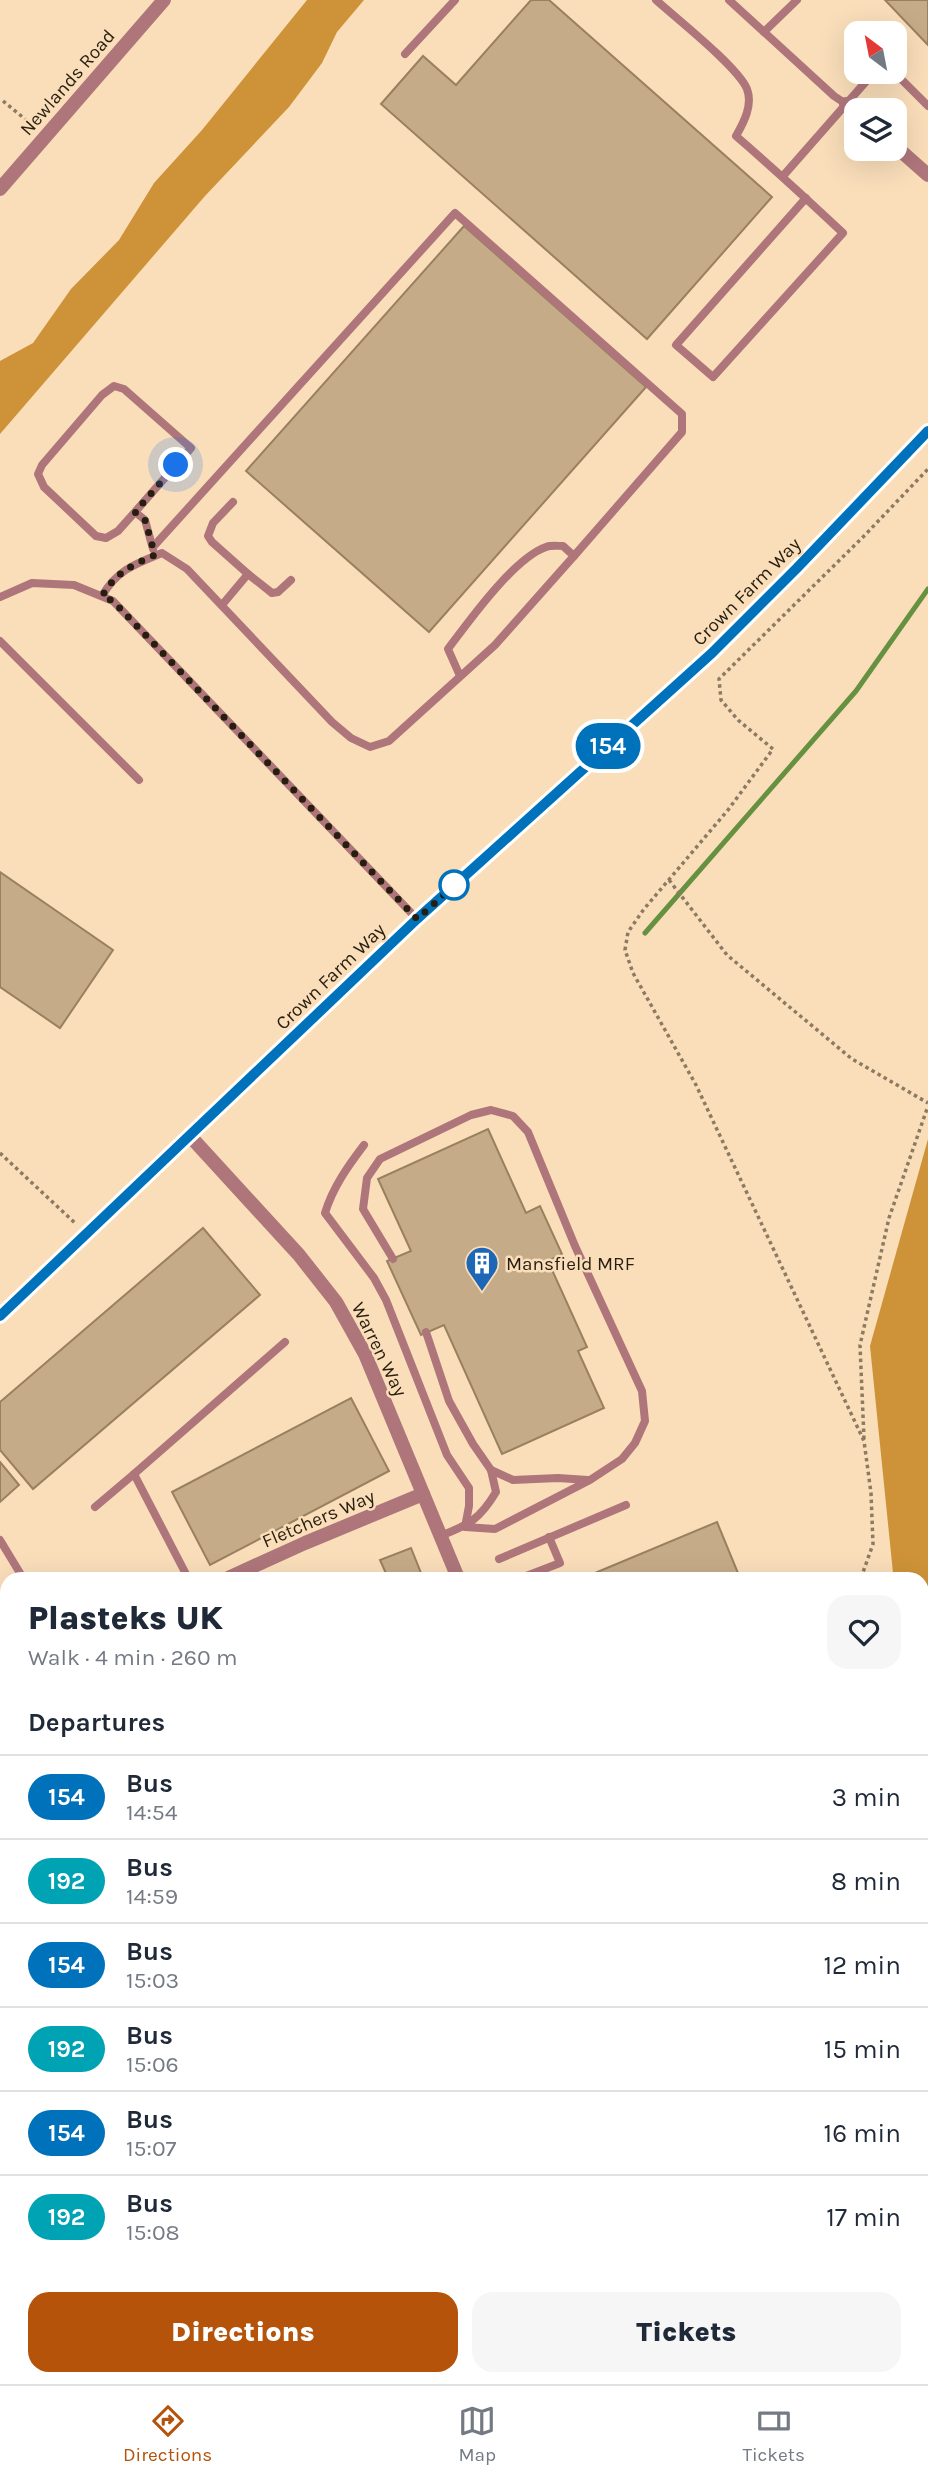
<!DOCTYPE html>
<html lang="en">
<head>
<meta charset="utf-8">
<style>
	body { margin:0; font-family:Karla,sans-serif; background:#f6f6f7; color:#1f2937; height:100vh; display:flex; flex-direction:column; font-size:26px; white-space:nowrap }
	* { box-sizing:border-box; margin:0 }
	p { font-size:23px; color:#747a83 }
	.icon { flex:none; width:38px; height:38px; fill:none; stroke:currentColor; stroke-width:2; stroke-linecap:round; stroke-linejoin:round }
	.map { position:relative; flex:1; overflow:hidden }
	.panel { position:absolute; left:0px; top:1572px; width:929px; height:814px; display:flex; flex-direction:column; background:#fff; border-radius:21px 21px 0 0; box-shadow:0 7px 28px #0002 }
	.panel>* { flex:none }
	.badge { padding:0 14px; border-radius:23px; font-size:24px; line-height:46px }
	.needle { width:46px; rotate:328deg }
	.fabs { position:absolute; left:844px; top:21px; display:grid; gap:14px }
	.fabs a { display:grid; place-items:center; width:63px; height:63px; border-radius:14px; background:#fff; box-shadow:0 7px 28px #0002; font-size:35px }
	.you { position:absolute; width:35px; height:35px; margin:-18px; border:5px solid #fff; border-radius:50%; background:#1a73e8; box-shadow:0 0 0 10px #1a73e833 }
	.map>.badge { position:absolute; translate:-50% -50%; box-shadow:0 0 0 4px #fff }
	h2 { padding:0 28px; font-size:26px; line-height:63px }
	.round { display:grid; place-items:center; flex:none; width:74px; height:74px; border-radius:21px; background:#f6f6f7 }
	.overview { display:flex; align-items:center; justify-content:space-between; height:119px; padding:0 28px }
	h1 { font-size:33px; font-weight:800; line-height:52px }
	.primary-button { display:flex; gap:14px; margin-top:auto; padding:14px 28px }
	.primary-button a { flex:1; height:80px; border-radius:21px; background:#b45309; color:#fff; font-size:28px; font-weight:800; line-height:80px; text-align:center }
	.primary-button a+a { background:#f6f6f7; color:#1f2937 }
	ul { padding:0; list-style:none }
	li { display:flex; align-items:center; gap:21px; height:84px; padding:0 28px; border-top:2px solid #e0e1e3 }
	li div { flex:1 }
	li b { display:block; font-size:26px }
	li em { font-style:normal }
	li .badge { min-width:77px; font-weight:700; text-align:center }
	.tabs { display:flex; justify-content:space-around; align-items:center; height:98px; border-top:2px solid #e0e1e3; background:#fff; font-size:19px; color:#747a83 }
	.tabs a { display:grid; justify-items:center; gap:4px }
	.tabs .on { color:#b45309 }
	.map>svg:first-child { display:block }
</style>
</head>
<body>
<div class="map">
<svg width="928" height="2384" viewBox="0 0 928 2384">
	<rect width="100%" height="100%" fill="#fadeba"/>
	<!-- green -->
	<path fill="#f8c278" d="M 922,2293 L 928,2293 L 928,2384 L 789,2384 L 797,2378 L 922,2378 Z"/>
	<!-- forest -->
	<g fill="#ce9338">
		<path d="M 307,0 L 364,0 L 337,32 L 322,63 L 289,107 L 205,196 L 0,434 L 0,361 L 33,343 L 71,289 L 119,240 L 154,183 L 202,130 Z"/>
		<path d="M 928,1139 L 928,1764 L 922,1769 L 922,1578 L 891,1578 L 893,1573 L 870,1346 Z"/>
	</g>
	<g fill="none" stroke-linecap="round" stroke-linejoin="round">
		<!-- stream -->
		<path stroke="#669140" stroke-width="5" d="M 645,933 L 856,691 L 928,589"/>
	</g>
	<!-- building -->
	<g fill="#c6ab88" stroke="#99805e" stroke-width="2">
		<path d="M 531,0 L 549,0 L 772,197 L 647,339 L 381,104 L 423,56 L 456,85 Z"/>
		<path d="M 885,0 L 928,0 L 928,45 Z"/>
		<path d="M 464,226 L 646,387 L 429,632 L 246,471 Z"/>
		<path d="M 0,872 L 113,950 L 60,1028 L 0,987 Z"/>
		<path d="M 488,1129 L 526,1213 L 540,1206 L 562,1254 L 548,1261 L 587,1347 L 578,1351 L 604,1408 L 502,1454 L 444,1325 L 421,1335 L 387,1261 L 411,1251 L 378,1179 Z"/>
		<path d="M 203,1228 L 260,1295 L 33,1489 L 0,1450 L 0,1402 Z"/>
		<path d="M 351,1398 L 389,1471 L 210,1565 L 172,1492 Z"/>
		<path d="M 0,1462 L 19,1485 L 0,1502 Z"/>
		<path d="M 717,1522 L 740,1578 L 583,1578 Z"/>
		<path d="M 411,1548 L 423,1578 L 388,1578 L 380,1560 Z"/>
		<path d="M 0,1915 L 7,1925 L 5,2071 L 0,2063 Z"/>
	</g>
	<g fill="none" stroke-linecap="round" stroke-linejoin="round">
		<!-- path -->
		<g stroke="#8c7a61" stroke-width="3.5" stroke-dasharray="3.5 3.5" stroke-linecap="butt">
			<path d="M 3,101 L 36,128"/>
			<path d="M 669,880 L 727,955 L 852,1059 L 928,1103"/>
			<path d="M 0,1153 L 75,1223"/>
			<path d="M 864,1439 L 860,1345 L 889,1218 L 928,1106"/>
			<path d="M 861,1578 L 873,1544 L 871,1493 L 864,1441 L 696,1085 L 633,973 L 625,950 L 628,932 L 644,909 L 728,810 L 773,749 L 738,720 L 721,700 L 719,679 L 864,536 L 928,469"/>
			<path d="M 922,1796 L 928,1791"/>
			<path d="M 922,1822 L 928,1827"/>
			<path d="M 922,2205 L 928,2202"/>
			<path d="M 465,2378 L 468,2384"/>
			<path d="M 607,2384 L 609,2378"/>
		</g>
		<!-- lane -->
		<g stroke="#ae767b" stroke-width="8">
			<path d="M 656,0 C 676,18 738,67 747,89 C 753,105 744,122 736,136 C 773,168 808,200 843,233 L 713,377 L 676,345 L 806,198"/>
			<path d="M 729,0 L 834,96 L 846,104"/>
			<path d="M 764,32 L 797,0"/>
			<path d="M 405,54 L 455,0"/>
			<path d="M 894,72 L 928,106"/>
			<path d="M 783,176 L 869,78"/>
			<path d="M 135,512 L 118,531 L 106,538 L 96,536 L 44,487 L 38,474 L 42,465 L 102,395 L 114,386 L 124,389 L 191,448 L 135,512 L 145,520 L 153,549"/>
			<path d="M 153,547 L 455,213 L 682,414 L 682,432 L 574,556"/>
			<path d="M 248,574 L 272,593 L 278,592 L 291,580"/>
			<path d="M 102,596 C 117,570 135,564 162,553 L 187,569 L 332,722 L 351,738 L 370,747 L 389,741 L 495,645 L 574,556 L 563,546 C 557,546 551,545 546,547 C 514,558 469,621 448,649 L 460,676"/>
			<path d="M 0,597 L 32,583 L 74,585 L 113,601 L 417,919"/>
			<path d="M 222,605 L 248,574 L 212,542 L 208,536 L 213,523 L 233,502"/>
			<path d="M 0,641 L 139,780"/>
			<path d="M 364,1145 C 348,1166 333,1187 325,1213 L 374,1278 L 386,1300 L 447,1455 L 469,1488 L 469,1506 L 465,1527 L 495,1529 L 590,1480 L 622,1459 L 635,1443 L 645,1421 L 642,1391 L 575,1246 L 528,1132 L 513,1116 L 491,1110 L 471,1115 L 380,1159 L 367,1178 L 363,1209 L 393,1259"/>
			<path d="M 426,1332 L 449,1401 L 473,1444 L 491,1470 L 496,1492 C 480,1519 469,1525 440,1536"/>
			<path d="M 491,1470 L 513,1480 L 558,1478 L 588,1480"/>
			<path d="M 95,1507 L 134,1474"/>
			<path d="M 0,1540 L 23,1578"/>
			<path d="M 499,1559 L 626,1505"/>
			<path d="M 188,1578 L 134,1474 L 285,1342"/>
			<path d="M 521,1578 L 560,1563 L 549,1537"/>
			<path d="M 0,1635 L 7,1646"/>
			<path d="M 0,2082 L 7,2080"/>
			<path d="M 922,2253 L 928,2251"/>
			<path d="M 641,2384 L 654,2378"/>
		</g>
		<!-- street -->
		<g stroke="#ae767b" stroke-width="14">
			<path d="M 846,104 L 856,112"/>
			<path d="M 894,145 L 928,175"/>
			<path d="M 0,189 L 164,0"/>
			<path d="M 190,1136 L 299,1255 L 336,1302 L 365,1354 L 458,1578"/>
			<path d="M 228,1578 L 305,1543 L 423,1494"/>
			<path d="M 0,1710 L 7,1705"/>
			<path d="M 0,1884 L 7,1895"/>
			<path d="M 0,2299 L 7,2302"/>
			<path d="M 42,2378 L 44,2384"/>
			<path d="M 174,2384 L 184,2378"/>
		</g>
		<!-- secondary -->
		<path stroke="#8f404a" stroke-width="14" d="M 0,1316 L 417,919 L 712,653 L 781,585 L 928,431"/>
	</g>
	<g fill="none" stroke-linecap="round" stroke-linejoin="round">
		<defs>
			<path id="line" d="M 0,1316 L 417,919 L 712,653 L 797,568 L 928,431"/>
		</defs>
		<!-- line casing -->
		<use href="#line" stroke="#fff" stroke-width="16"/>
		<!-- line -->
		<use href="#line" stroke="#0072bc" stroke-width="10"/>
		<!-- walk -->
		<path stroke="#281e10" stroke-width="7" stroke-dasharray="0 12.6" d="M 176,465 L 135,512 L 145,520 L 155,555 C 130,566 116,573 102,596 L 113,601 L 417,919 L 457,883 L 454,885"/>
	</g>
	<!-- icons -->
	<defs>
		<symbol id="building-pin" viewBox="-11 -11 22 30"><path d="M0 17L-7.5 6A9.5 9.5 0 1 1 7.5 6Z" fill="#1e67b7" stroke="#fadeba"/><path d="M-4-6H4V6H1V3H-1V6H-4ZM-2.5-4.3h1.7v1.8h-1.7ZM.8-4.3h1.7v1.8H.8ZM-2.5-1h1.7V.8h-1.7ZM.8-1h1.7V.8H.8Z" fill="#fff"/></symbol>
	</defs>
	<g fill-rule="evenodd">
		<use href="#building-pin" x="463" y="1244" width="38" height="52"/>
	</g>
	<!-- markers -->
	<circle fill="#fff" stroke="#0072bc" stroke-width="3.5" cx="454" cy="885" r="14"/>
	<g text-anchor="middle" stroke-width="5" stroke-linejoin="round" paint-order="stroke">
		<!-- street labels -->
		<g font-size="19" fill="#281e10" stroke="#fadeba">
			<text transform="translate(67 82) rotate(-49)" y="7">Newlands Road</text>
			<text transform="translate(746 591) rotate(-45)" y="7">Crown Farm Way</text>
			<text transform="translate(330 976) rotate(-44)" y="7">Crown Farm Way</text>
			<text transform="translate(380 1349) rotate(64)" y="7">Warren Way</text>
			<text transform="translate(318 1518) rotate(-23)" y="7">Fletchers Way</text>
		</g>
		<!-- poi labels -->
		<g font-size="19" fill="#281e10" stroke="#fadeba" text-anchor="start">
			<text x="506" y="1270">Mansfield MRF</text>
		</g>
	</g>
</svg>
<div class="fabs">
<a><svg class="needle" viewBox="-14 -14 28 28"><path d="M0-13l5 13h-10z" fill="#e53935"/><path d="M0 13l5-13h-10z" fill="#747a83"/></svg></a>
<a><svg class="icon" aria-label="layers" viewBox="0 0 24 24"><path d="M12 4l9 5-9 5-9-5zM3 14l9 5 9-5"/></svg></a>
</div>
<div class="you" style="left:176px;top:465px"></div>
<b class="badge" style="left:608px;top:746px;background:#0072bc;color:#fff">154</b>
<section class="panel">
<div class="overview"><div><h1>Plasteks UK</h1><p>Walk · 4 min · 260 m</p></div><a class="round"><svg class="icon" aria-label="heart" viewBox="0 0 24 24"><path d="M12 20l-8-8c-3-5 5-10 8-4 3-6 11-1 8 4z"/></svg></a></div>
<h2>Departures</h2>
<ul>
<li><span class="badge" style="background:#0072bc;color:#fff">154</span><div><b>Bus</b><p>14:54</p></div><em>3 min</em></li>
<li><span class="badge" style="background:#00a3b4;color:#fff">192</span><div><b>Bus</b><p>14:59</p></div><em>8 min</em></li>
<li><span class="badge" style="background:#0072bc;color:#fff">154</span><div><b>Bus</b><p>15:03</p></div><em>12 min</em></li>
<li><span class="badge" style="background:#00a3b4;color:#fff">192</span><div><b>Bus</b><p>15:06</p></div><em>15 min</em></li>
<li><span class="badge" style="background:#0072bc;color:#fff">154</span><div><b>Bus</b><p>15:07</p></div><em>16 min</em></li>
<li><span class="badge" style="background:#00a3b4;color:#fff">192</span><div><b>Bus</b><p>15:08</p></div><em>17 min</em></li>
</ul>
<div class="primary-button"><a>Directions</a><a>Tickets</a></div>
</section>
</div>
<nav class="tabs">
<a class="on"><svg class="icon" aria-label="directions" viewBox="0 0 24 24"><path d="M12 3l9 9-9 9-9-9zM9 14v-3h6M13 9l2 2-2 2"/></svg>Directions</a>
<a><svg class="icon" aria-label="map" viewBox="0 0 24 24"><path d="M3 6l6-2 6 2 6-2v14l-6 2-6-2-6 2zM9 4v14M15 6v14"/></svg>Map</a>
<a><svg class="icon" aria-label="tickets" viewBox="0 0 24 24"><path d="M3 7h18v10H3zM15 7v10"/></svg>Tickets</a>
</nav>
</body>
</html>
